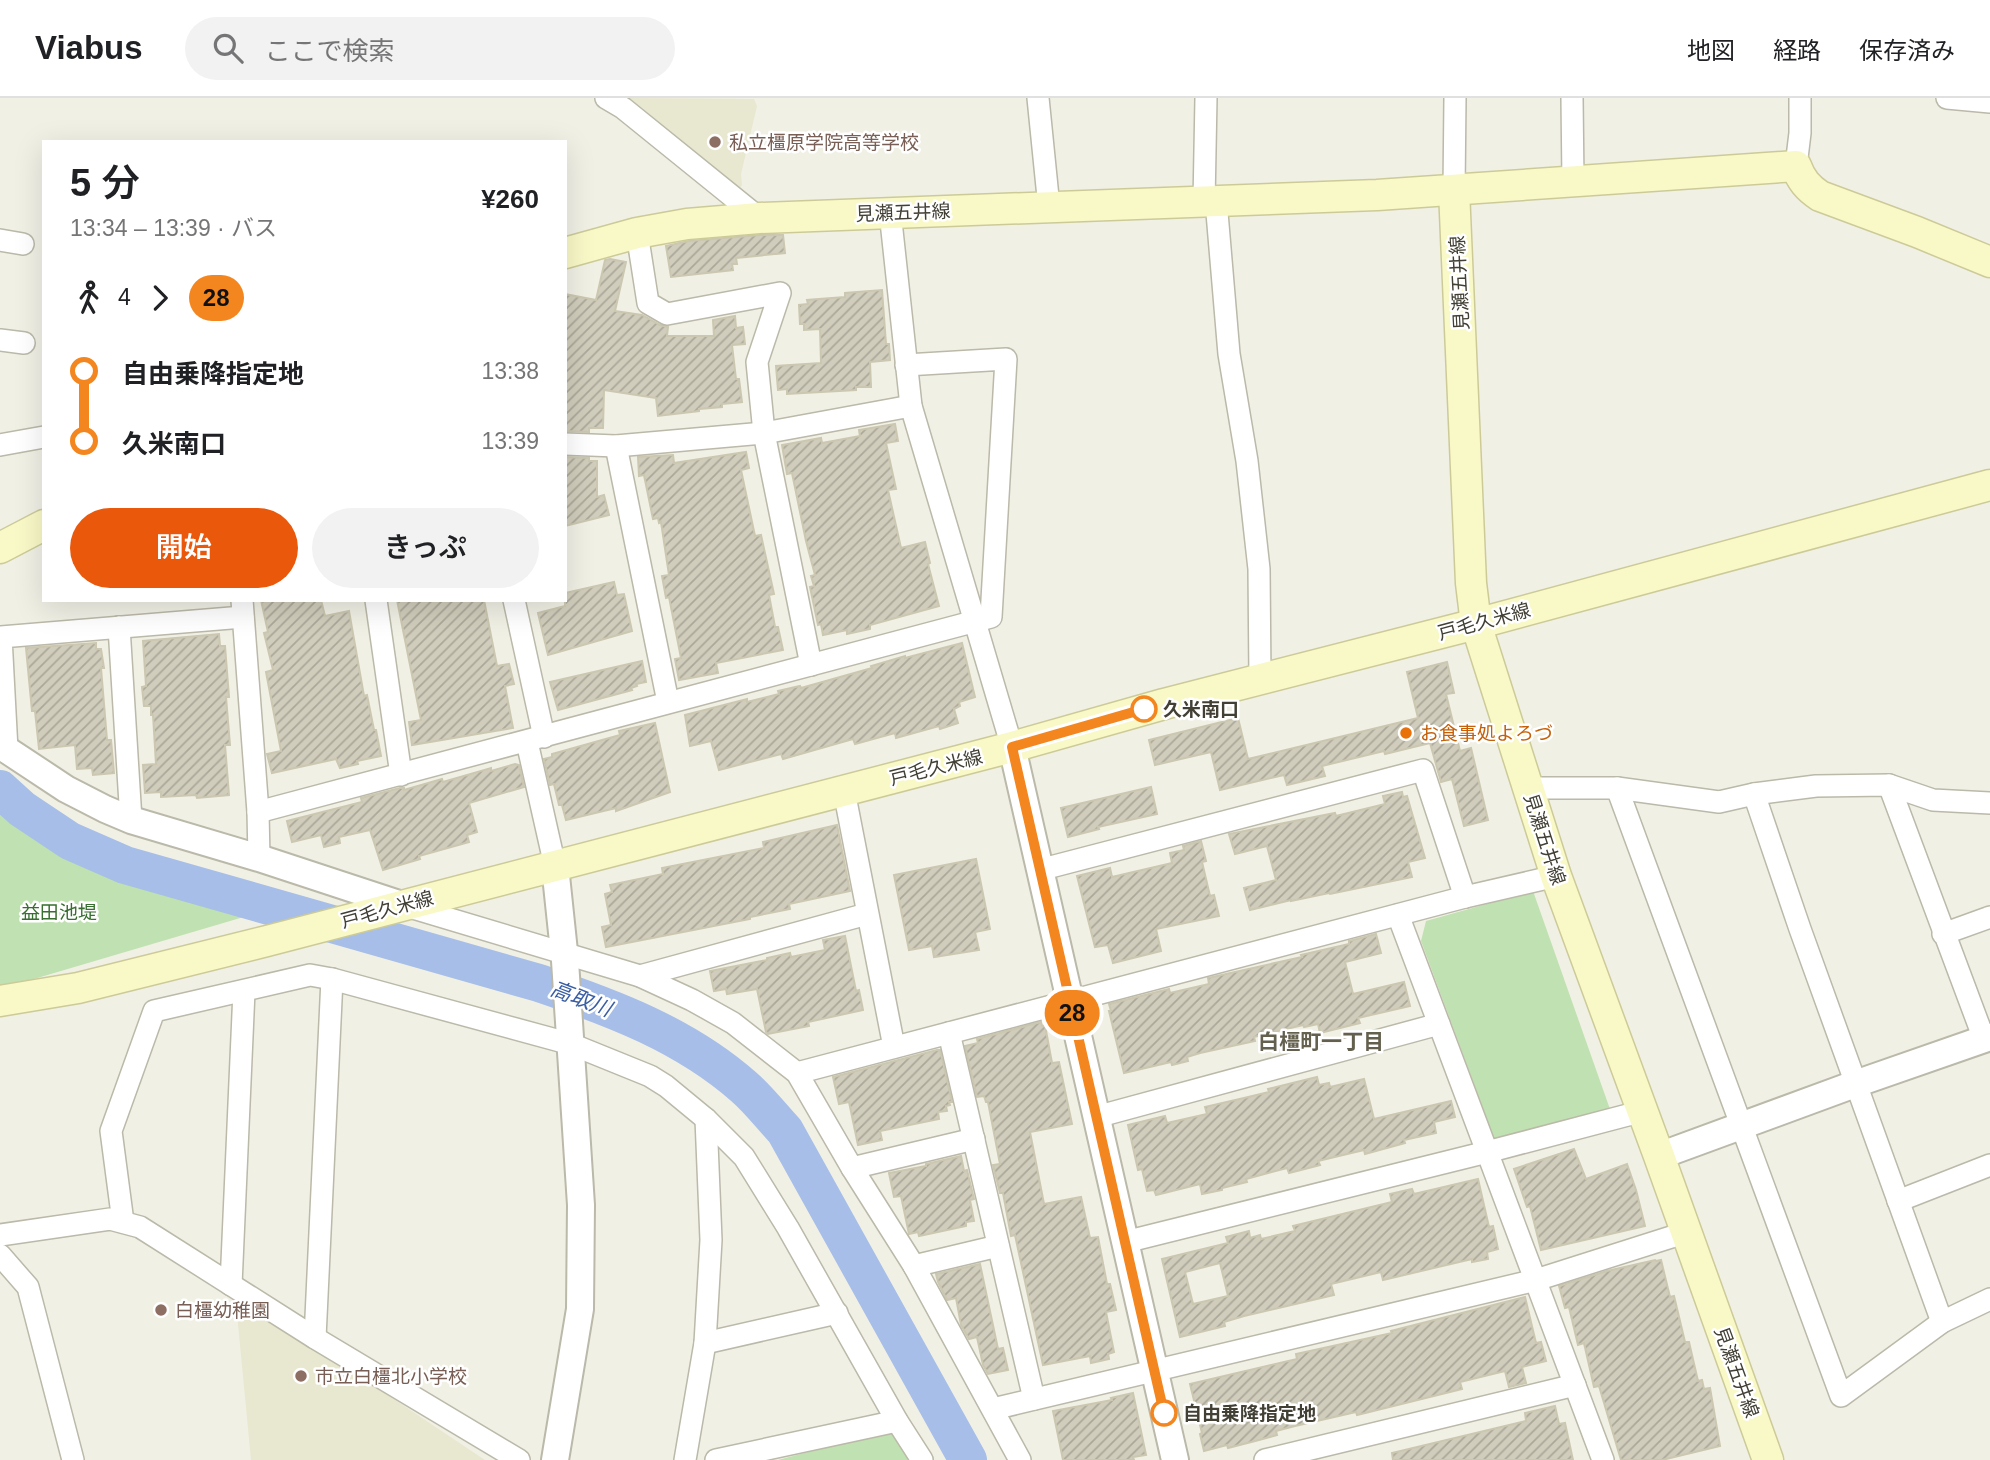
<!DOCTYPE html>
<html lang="ja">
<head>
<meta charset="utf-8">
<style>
	body { margin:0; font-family:Arial,"Noto Sans JP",sans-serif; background:#f2f2f2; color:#202124; height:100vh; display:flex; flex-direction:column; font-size:26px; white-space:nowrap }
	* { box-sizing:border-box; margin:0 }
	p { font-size:23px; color:#757577 }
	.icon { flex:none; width:38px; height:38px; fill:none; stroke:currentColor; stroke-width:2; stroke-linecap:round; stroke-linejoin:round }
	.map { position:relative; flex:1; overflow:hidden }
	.side { position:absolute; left:42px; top:42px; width:525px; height:462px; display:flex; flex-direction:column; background:#fff; border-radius:0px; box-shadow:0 7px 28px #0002 }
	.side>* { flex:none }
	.badge { padding:0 14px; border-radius:23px; font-size:24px; line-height:46px }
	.map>.badge { position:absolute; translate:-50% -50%; box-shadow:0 0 0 4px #fff }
	.legs { display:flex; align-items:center; gap:10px; height:77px; padding:0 28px; font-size:23px }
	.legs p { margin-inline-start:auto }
	.head { display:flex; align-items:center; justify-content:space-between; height:119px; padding:0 28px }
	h1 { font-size:38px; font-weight:600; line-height:52px }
	.action { display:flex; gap:14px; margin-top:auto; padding:14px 28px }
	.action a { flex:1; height:80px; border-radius:42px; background:#ea580c; color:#fff; font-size:28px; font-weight:600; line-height:80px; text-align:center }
	.action a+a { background:#f2f2f2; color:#202124 }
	ul { padding:0 28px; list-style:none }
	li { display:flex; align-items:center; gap:24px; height:70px; font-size:26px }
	li i { display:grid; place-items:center; width:10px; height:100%; margin:0 9px; background:currentColor }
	li i::after { content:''; width:18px; height:18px; margin:-9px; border:5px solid; border-radius:50%; background:#fff }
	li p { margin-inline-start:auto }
	li:first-child i { background:linear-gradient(#0000 50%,currentColor 0) }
	li:last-child i { background:linear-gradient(currentColor 50%,#0000 0) }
	header { display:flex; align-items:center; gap:42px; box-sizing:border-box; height:98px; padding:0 35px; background:#fff; border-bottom:2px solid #e0e0e0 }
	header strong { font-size:33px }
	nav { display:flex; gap:38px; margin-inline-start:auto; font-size:24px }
	.search { width:490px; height:63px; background:#f2f2f2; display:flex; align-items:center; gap:18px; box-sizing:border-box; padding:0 24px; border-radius:38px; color:#757577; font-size:26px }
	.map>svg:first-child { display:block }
</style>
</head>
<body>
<header>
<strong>Viabus</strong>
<div class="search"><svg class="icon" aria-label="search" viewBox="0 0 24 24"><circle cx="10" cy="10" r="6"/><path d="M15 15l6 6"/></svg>ここで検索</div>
<nav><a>地図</a><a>経路</a><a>保存済み</a></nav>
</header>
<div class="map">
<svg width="1990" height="1362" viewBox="0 0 1990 1362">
	<defs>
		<pattern id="building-hatch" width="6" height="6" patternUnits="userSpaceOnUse" patternTransform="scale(1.75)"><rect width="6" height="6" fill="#d1cdbc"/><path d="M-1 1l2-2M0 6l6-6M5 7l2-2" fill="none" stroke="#aba89a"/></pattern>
	</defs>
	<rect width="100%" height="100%" fill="#f1f0e5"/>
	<!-- education -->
	<g fill="#e8e7d0">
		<path d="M 628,0 L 754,1 L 757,8 L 741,76 L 742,87 L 738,92 L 643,11 Z"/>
		<path d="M 235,1195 L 485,1362 L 251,1362 Z"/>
	</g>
	<!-- park -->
	<g fill="#c0e1b1">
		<path d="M 0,704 L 15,719 L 69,755 L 190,804 L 247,818 L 0,891 Z"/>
		<path d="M 1533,793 L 1611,1014 L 1507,1043 L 1494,1040 L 1421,843 L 1426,823 Z"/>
		<path d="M 891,1332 L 908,1362 L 778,1362 Z"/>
	</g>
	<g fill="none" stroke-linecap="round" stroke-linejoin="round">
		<!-- river -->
		<path stroke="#a6bee8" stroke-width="38" d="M 0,691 L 22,711 L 70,743 L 125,767 L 539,885 C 613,910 685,937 744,989 C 759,1002 771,1018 785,1033 L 968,1362"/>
	</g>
	<!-- building -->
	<g fill="url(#building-hatch)" stroke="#cbc7b0" stroke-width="2" fill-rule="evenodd">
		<path d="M 760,137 L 783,137 L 785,155 L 736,160 L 737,166 L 732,166 L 733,172 L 671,179 L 666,148 L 689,143 Z"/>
		<path d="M 610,161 L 626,164 L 615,213 L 642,217 L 660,227 L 668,229 L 667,238 L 714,238 L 713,222 L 735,218 L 736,230 L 743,229 L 745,246 L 732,247 L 736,281 L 739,281 L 742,304 L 722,306 L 722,309 L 699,311 L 699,313 L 658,318 L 656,300 L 604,292 L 603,330 L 589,330 L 589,334 L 565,333 L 565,196 L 596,202 L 605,162 Z"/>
		<path d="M 882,192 L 886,246 L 889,246 L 890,262 L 870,264 L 871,289 L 856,289 L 856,292 L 787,296 L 787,291 L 778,292 L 776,268 L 821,265 L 820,231 L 804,232 L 804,226 L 800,226 L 799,207 L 808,206 L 807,202 L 845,199 L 845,195 Z"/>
		<path d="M 895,326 L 898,343 L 886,345 L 896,391 L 888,392 L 901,450 L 925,444 L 930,465 L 928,466 L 939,508 L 870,527 L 870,531 L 847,536 L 847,532 L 823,537 L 821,526 L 818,527 L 810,489 L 814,488 L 811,478 L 815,477 L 806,443 L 792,375 L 787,376 L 782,347 L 821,340 L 822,345 L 860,338 L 859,332 Z"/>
		<path d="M 746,354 L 749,370 L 741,372 L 755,438 L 761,437 L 774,496 L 769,497 L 775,529 L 778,529 L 783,552 L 716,565 L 718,575 L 679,582 L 675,561 L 681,560 L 669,499 L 666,500 L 662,478 L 669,477 L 661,424 L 659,425 L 658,420 L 653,421 L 644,377 L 639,378 L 638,359 L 673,357 L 674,365 Z"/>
		<path d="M 565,359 L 589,360 L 589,363 L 597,363 L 597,399 L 604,397 L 609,417 L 565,428 Z"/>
		<path d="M 614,484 L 617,497 L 624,496 L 632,533 L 548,557 L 538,515 L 565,508 L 565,495 Z"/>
		<path d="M 261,502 L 321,502 L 325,518 L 349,513 L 364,598 L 367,597 L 374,632 L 376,632 L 381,658 L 357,663 L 358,666 L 340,670 L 336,661 L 272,675 L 267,656 L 281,653 L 266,574 L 273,572 L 264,535 L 268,534 Z"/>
		<path d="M 397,502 L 484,502 L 497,568 L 509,566 L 514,586 L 505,588 L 513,630 L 412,647 L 409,624 L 421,622 Z"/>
		<path d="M 219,536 L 220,548 L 225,548 L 229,599 L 226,599 L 230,647 L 225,647 L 229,697 L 197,700 L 196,697 L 161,699 L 161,694 L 145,695 L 143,667 L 156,666 L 153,617 L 151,617 L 151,608 L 144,608 L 142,589 L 146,588 L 143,543 Z"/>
		<path d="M 96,545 L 96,551 L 101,551 L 104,570 L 101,570 L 107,642 L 111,642 L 114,675 L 93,677 L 92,670 L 77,671 L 75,647 L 39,651 L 35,613 L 32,613 L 26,550 Z"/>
		<path d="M 962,545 L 975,599 L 959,604 L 960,608 L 954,611 L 958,625 L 940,631 L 939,628 L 896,640 L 895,635 L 855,646 L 853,641 L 783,661 L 781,656 L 719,672 L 711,643 L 690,648 L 685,617 L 747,601 L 747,604 L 779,596 L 778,593 L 800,588 L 801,590 L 872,570 L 871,568 L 905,558 L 905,560 Z"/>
		<path d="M 642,563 L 646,584 L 636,586 L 637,588 L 631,590 L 632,592 L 558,612 L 550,584 Z"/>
		<path d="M 1447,564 L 1454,595 L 1446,596 L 1460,653 L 1471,650 L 1488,722 L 1464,728 L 1452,681 L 1441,684 L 1430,645 L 1385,656 L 1384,653 L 1322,668 L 1325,678 L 1287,687 L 1284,677 L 1220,692 L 1211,654 L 1155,667 L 1149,642 L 1238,620 L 1248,661 L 1418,620 L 1407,574 Z"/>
		<path d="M 655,625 L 670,694 L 616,713 L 616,710 L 566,722 L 562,707 L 559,707 L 554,686 L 550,687 L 544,661 L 552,659 L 552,656 L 620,637 L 619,633 Z"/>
		<path d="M 515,666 L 519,667 L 524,689 L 469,705 L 477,734 L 467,737 L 469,744 L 419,758 L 420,761 L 383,772 L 370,732 L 339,739 L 340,745 L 324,749 L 321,737 L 292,744 L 287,723 L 362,704 L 361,700 L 400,690 L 404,690 L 404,692 L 442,681 L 443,684 L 491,670 L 491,673 Z"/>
		<path d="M 1151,689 L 1157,716 L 1098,729 L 1099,731 L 1068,739 L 1061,710 Z"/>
		<path d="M 1402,694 L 1403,699 L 1407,698 L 1425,760 L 1408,764 L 1412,779 L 1330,796 L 1329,795 L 1291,803 L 1291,802 L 1250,812 L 1244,790 L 1276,782 L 1267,748 L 1235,756 L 1229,736 L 1335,715 L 1336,718 L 1385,706 L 1383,698 Z"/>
		<path d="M 837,727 L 850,793 L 789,806 L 790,811 L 750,819 L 750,821 L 606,849 L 602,829 L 611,827 L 605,796 L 612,794 L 610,787 L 663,776 L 662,770 L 764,750 L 763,744 Z"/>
		<path d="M 1201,743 L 1206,763 L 1202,764 L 1210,798 L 1214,797 L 1219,818 L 1156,831 L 1161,853 L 1113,865 L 1108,847 L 1095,849 L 1077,778 L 1110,770 L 1112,779 L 1172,765 L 1170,755 L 1184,752 L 1183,748 Z"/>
		<path d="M 976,761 L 990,831 L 975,834 L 979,852 L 934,859 L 932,848 L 909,852 L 894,777 Z"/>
		<path d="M 1376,836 L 1381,855 L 1345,864 L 1353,896 L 1404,884 L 1410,908 L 1358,920 L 1360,925 L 1320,935 L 1318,926 L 1304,929 L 1303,927 L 1254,939 L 1255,943 L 1200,955 L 1187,959 L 1188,963 L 1172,967 L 1171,964 L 1124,975 L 1109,913 L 1111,913 L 1109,906 L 1169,891 L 1170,895 L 1209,886 L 1208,880 L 1302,859 L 1301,857 L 1349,846 L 1349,843 Z"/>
		<path d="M 845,838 L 856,893 L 859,892 L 863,912 L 808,924 L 809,928 L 768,936 L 766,934 L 757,891 L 727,896 L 726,891 L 714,893 L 710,873 L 767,862 L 767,860 L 790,855 L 791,859 L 825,852 L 823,842 Z"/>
		<path d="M 1041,924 L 1042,928 L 1045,927 L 1052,965 L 1059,964 L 1072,1026 L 1030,1034 L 1044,1106 L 1081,1099 L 1090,1140 L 1098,1139 L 1107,1186 L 1110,1186 L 1116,1212 L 1106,1214 L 1114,1254 L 1108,1256 L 1109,1261 L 1091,1265 L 1090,1258 L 1043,1267 L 1015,1137 L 1011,1138 L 1003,1095 L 1000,1095 L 993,1067 L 1000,1066 L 988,1004 L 986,1004 L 984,998 L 977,999 L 965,948 L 978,945 L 977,941 Z"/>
		<path d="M 937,952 L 940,952 L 952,1004 L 949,1004 L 950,1007 L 946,1008 L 947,1013 L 938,1014 L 939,1021 L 880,1033 L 882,1042 L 858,1047 L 849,1004 L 839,1006 L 833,979 Z"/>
		<path d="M 1317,979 L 1319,987 L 1329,985 L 1330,989 L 1364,981 L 1374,1021 L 1451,1003 L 1455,1019 L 1434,1024 L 1436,1035 L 1404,1042 L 1405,1045 L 1365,1056 L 1364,1052 L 1318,1063 L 1320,1067 L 1289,1075 L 1287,1070 L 1246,1081 L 1247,1084 L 1222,1090 L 1222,1092 L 1202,1096 L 1200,1086 L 1156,1097 L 1154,1092 L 1147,1093 L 1142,1071 L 1138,1072 L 1128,1027 L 1165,1018 L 1167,1025 L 1207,1016 L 1205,1009 L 1244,1000 L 1269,994 L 1268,991 Z"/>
		<path d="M 1574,1051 L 1586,1081 L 1627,1066 L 1636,1092 L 1645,1128 L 1541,1152 L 1530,1108 L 1527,1109 L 1514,1071 Z"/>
		<path d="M 961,1058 L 964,1073 L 967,1072 L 974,1101 L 970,1102 L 974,1123 L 966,1124 L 966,1128 L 919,1138 L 918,1134 L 909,1136 L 901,1098 L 894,1099 L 889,1075 L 926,1068 L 926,1066 Z"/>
		<path d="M 1478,1081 L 1489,1129 L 1493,1128 L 1498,1151 L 1487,1154 L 1488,1161 L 1472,1164 L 1472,1161 L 1383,1182 L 1381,1174 L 1331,1186 L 1334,1197 L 1244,1218 L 1224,1224 L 1225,1228 L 1180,1239 L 1162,1161 L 1228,1145 L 1226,1139 L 1249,1133 L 1250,1140 L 1260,1137 L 1261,1141 L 1295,1133 L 1293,1128 L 1392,1104 L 1390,1096 L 1412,1091 L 1414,1096 ZM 1220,1165 L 1228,1198 L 1193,1206 L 1185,1174 Z"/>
		<path d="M 1655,1162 L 1656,1163 L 1661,1162 L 1670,1199 L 1674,1198 L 1685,1244 L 1689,1244 L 1698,1283 L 1702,1282 L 1704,1291 L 1710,1290 L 1720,1348 L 1662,1362 L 1621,1362 L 1599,1288 L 1594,1289 L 1584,1245 L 1578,1247 L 1569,1209 L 1565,1210 L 1559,1188 L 1607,1173 Z"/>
		<path d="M 980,1166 L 998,1251 L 1003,1250 L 1008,1272 L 988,1276 L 983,1267 L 977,1239 L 969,1241 L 961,1227 L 956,1200 L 947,1202 L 938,1184 L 936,1176 Z"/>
		<path d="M 1525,1199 L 1536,1245 L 1541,1244 L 1546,1263 L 1522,1269 L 1526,1285 L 1509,1289 L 1505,1273 L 1460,1284 L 1462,1291 L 1357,1317 L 1356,1314 L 1295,1328 L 1276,1333 L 1277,1337 L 1259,1342 L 1228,1350 L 1227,1347 L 1204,1353 L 1200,1336 L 1202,1335 L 1190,1286 L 1297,1261 L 1296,1256 L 1392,1235 L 1391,1233 Z"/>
		<path d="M 1133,1295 L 1146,1357 L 1133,1359 L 1134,1362 L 1063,1362 L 1053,1313 L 1112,1302 L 1111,1300 Z"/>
		<path d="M 1555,1308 L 1559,1326 L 1565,1325 L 1573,1362 L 1393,1362 L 1392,1355 L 1526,1323 L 1525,1315 Z"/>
	</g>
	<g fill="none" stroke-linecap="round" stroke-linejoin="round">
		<defs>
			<g id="minor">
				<path d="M 606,0 L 623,10 L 759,120"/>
				<path d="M 1038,0 L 1049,109"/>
				<path d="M 1572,0 L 1573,83"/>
				<path d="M 1947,0 L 1990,4"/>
				<path d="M 1796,68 L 1800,35 L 1800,0"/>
				<path d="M 1454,92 L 1455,0"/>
				<path d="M 1216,103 L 1229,256 L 1247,363 L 1259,471 L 1260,581"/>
				<path d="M 1204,104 L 1206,0"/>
				<path d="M 890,114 L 911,308 L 1012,649"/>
				<path d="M 637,135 L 648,205 L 667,216 L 780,195 L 757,264 L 764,335 L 811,567"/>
				<path d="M 0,142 L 23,146"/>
				<path d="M 0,242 L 24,245"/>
				<path d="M 565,346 L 616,348 L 764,335 L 911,308"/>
				<path d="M 0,347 L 44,339"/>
				<path d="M 616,348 L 668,604"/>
				<path d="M 242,502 L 258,714 L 259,760"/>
				<path d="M 376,502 L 401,677"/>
				<path d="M 514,502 L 544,639"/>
				<path d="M 119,529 L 131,722"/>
				<path d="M 527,644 L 555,768"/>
				<path d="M 7,652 L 1,539 L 243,519"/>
				<path d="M 1889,687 L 1984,941"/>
				<path d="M 1529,690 L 1617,690 L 1719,704 L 1754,696 L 1816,688 L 1889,687 L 1933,702 L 1990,705"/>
				<path d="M 1617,690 L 1841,1298 L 1942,1224 L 1990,1201"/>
				<path d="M 844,693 L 894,949"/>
				<path d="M 1754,696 L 1800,831 L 1942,1224"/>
				<path d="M 258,714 L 991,519 L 1006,261 L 906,267"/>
				<path d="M 1039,772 L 1423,672 L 1465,799"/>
				<path d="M 403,807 L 640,878 L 692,902 L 733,925 L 797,975 L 852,1070 L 914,1168 L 1020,1362"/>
				<path d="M 1398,817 L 1603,1362"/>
				<path d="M 1943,836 L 1990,819"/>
				<path d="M 640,878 L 867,816"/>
				<path d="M 949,935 L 1034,1301"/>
				<path d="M 797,975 L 1465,799 L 1556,778"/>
				<path d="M 1096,1019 L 1439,926"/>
				<path d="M 852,1070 L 974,1041"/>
				<path d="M 1898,1103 L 1990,1067"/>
				<path d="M 123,1124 L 111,1033 L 154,913 L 310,877 L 332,881 L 571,946 L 650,978 L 666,988 L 706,1021 L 744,1059 L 788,1130 L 897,1323 L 922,1362"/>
				<path d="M 0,1137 L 110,1121 L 140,1129 L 315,1240 L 519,1362"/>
				<path d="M 1125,1144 L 1487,1054 L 1643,1013"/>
				<path d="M 0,1157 L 28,1189 L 73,1362"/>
				<path d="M 914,1168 L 998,1148"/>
				<path d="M 231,1187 L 244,893"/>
				<path d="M 315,1240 L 332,881"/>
				<path d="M 705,1245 L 837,1215"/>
				<path d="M 993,1311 L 1536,1182 L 1687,1134"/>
				<path d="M 685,1362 L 705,1245 L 711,1142 L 706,1021"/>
				<path d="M 716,1362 L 897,1323"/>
				<path d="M 1265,1362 L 1575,1287"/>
			</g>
			<g id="tertiary">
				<path d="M 0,646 L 7,652 L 66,691 L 105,711 L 131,722 L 259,760 L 402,807"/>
				<path d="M 1012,649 L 1175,1362"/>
				<path d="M 555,768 L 565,863 L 581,1107 L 580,1211 L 555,1362"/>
				<path d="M 1659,1058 L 1855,986 L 1990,939"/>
			</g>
			<g id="secondary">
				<path d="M 1454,92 L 1471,485 L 1476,526 L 1556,778 L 1659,1058 L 1768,1362"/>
				<path d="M 565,155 L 637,135 L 687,126 L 759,120 L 1377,97 L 1796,68 C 1801,82 1808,90 1820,98 L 1917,134 L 1990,164"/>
				<path d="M 0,450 L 44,427"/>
				<path d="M 0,903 L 78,890 L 267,843 L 1012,649 L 1164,606 L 1476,526 L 1990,387"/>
			</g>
		</defs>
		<!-- minor casing -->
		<use href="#minor" stroke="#bbb9a9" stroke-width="24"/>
		<!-- tertiary casing -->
		<use href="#tertiary" stroke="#bbb9a9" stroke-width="30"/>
		<!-- secondary casing -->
		<use href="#secondary" stroke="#cccb98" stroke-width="33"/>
		<!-- minor -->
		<use href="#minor" stroke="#fff" stroke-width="21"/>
		<!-- tertiary -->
		<use href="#tertiary" stroke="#fff" stroke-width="26"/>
		<!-- secondary -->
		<use href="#secondary" stroke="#f9f8c7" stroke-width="30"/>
	</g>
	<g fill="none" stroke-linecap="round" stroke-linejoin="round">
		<defs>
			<path id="line-1" d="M 1144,611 L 1012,649 L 1164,1315"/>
		</defs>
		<!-- line-1 casing -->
		<use href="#line-1" stroke="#fff" stroke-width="16"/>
		<!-- line-1 -->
		<use href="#line-1" stroke="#f48620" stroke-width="10"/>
	</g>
	<!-- markers -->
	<g fill="#8d6e63" stroke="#fff" stroke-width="2.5">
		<circle cx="715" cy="44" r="7"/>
		<circle cx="161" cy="1212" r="7"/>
		<circle cx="301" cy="1278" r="7"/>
	</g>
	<g fill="#fff" stroke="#f48620" stroke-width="3.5">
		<circle cx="1144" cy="611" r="12"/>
		<circle cx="1164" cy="1315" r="12"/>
	</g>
	<circle fill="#e8710a" stroke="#fff" stroke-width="2.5" cx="1406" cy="635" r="7"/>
	<g text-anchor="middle" stroke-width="5" stroke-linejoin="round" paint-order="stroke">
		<!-- education labels -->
		<g font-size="19" fill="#785e54" stroke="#fff" text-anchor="start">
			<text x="729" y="51">私立橿原学院高等学校</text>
			<text x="175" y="1219">白橿幼稚園</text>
			<text x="315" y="1285">市立白橿北小学校</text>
		</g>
		<!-- street labels -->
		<g font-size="19" fill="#424035" stroke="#fff">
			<text transform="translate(903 114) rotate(-2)" y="7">見瀬五井線</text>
			<text transform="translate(1459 185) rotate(-93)" y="7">見瀬五井線</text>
			<text transform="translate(1484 523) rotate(-15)" y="7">戸毛久米線</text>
			<text transform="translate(936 669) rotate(-14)" y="7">戸毛久米線</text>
			<text transform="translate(1545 741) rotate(72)" y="7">見瀬五井線</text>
			<text transform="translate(387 811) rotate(-15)" y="7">戸毛久米線</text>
			<text transform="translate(1737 1274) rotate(70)" y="7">見瀬五井線</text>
		</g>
		<!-- stop labels -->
		<g font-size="19" font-weight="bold" fill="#424035" stroke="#fff" text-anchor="start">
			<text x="1163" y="618">久米南口</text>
			<text x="1183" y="1322">自由乗降指定地</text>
		</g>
		<!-- food labels -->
		<g font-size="19" fill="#c56008" stroke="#fff" text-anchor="start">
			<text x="1420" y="642">お食事処よろづ</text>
		</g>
		<!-- park labels -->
		<g font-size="19" fill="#386e2f" stroke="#fff">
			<text x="59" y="821">益田池堤</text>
		</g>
		<!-- water labels -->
		<g font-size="21" font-style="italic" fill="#3a5ea3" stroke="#fff">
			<text transform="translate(581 901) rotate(21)" y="7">高取川</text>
		</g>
		<!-- neighbourhood labels -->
		<g font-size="21" font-weight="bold" fill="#64604e" stroke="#fff">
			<text x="1321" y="951">白橿町一丁目</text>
		</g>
	</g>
</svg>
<b class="badge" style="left:1072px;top:915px;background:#f48620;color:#111">28</b>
<section class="side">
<div class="head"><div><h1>5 分</h1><p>13:34 – 13:39 · バス</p></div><b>¥260</b></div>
<div class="legs"><svg class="icon" aria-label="walk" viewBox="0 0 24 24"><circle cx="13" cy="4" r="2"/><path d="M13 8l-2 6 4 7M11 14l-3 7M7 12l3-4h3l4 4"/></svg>4<svg class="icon" aria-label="forward" viewBox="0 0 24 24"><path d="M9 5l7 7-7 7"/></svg><b class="badge" style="background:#f48620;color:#111">28</b></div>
<ul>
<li><i style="color:#f48620"></i><b>自由乗降指定地</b><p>13:38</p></li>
<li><i style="color:#f48620"></i><b>久米南口</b><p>13:39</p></li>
</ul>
<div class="action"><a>開始</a><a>きっぷ</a></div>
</section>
</div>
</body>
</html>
